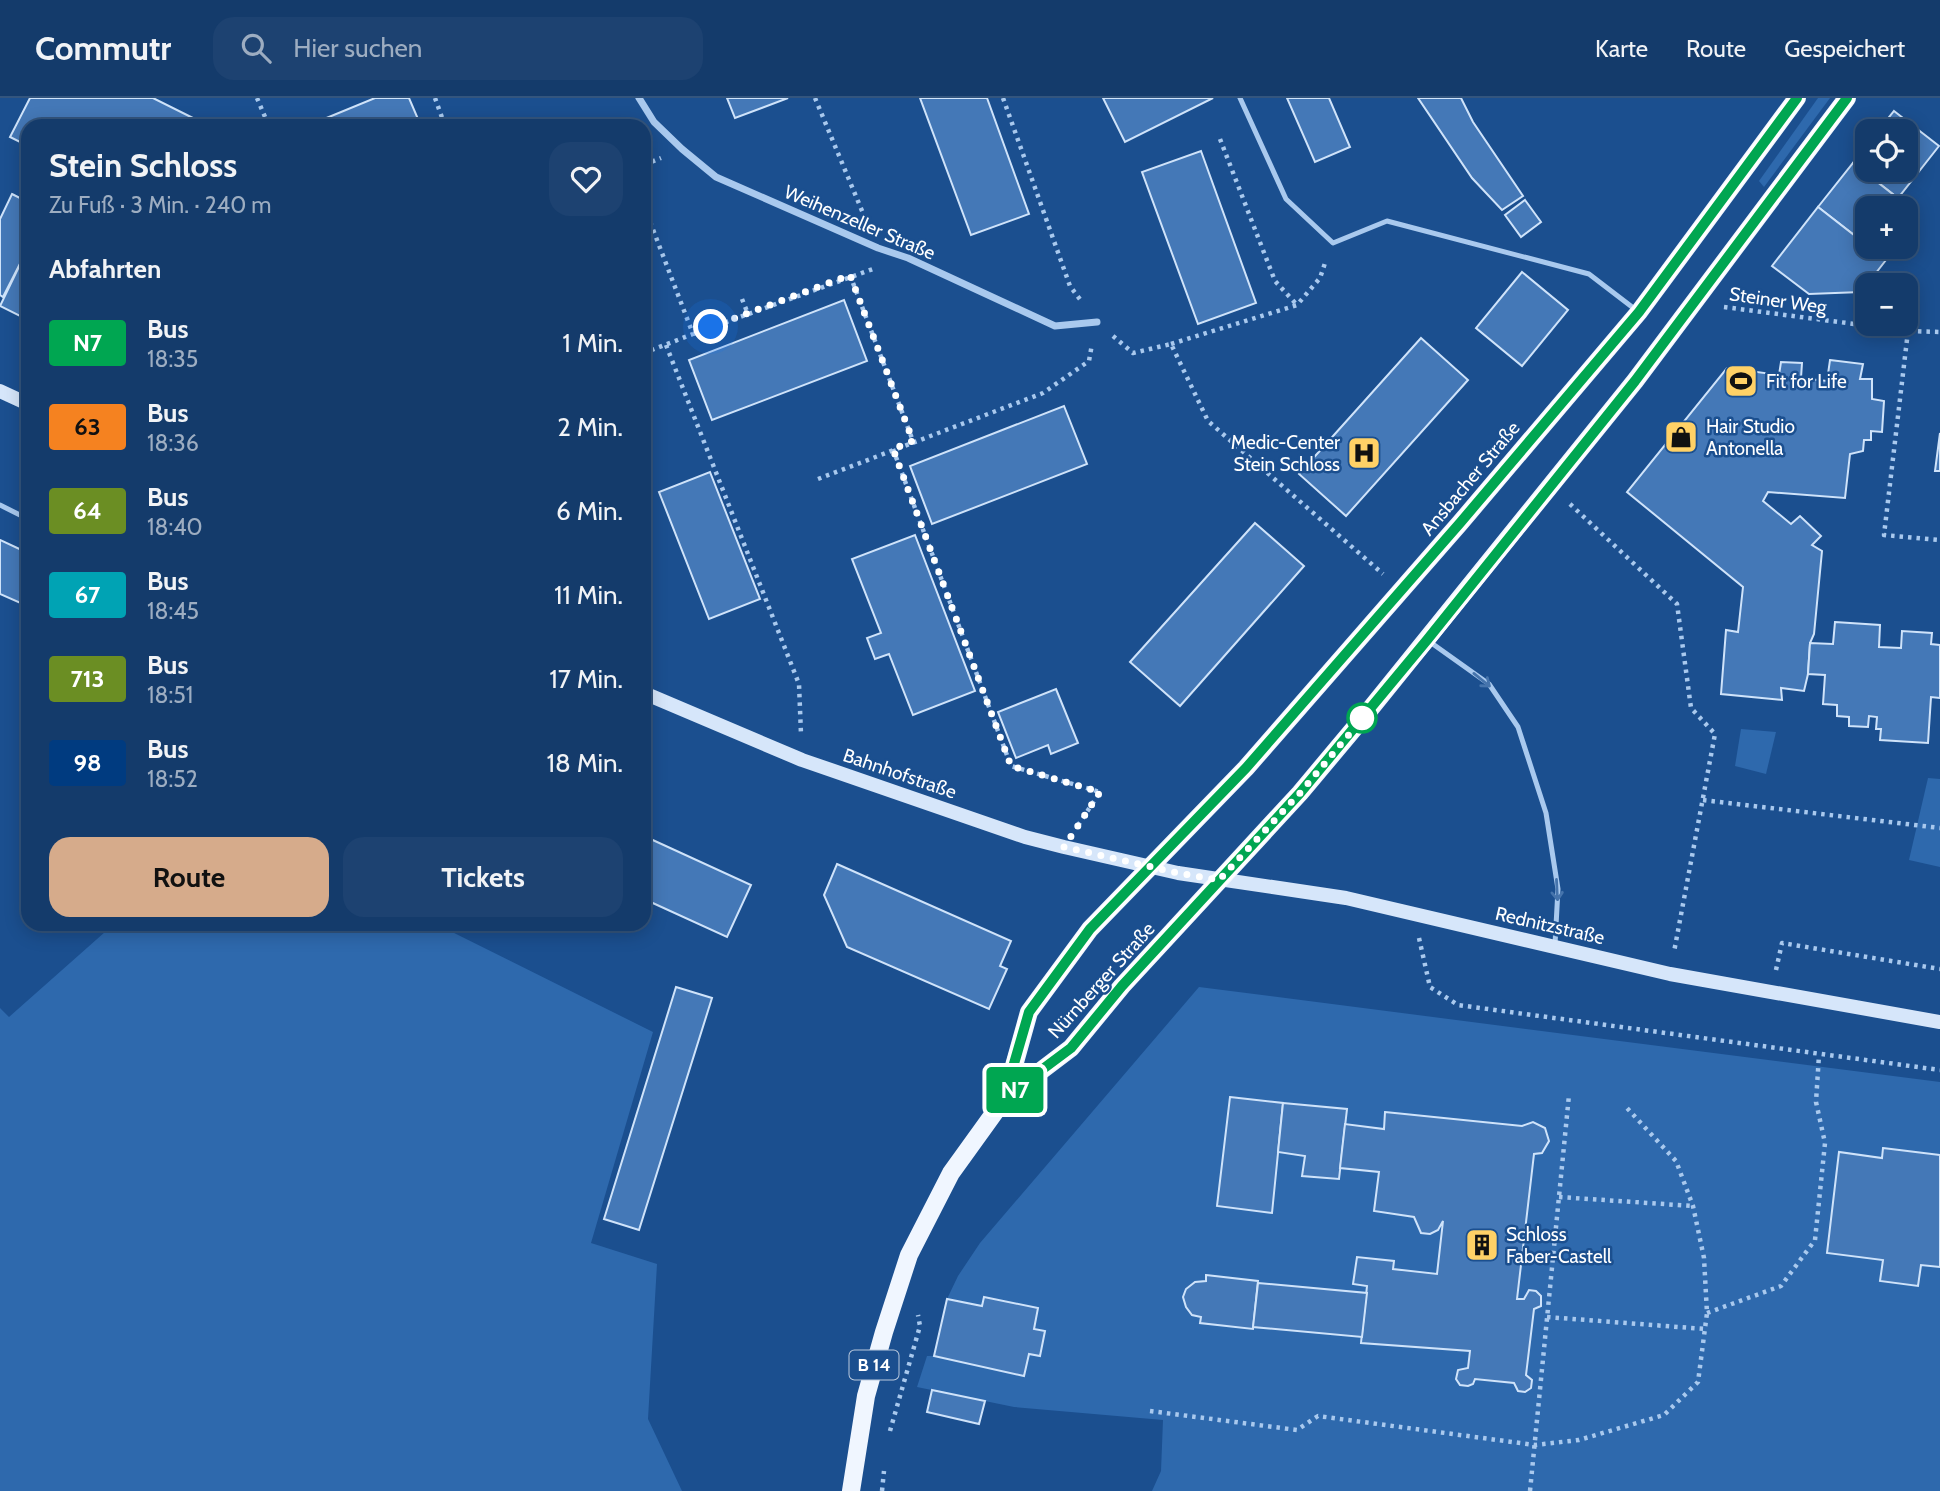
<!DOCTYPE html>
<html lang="de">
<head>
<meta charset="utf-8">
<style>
	body { margin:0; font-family:Cabin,sans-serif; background:#1d4271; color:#f1f3f6; height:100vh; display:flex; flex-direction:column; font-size:26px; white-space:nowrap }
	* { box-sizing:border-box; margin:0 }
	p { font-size:23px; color:#9dadc1 }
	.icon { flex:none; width:38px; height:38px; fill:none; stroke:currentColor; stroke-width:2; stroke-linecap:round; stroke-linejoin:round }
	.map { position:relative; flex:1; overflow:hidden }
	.panel { position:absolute; left:21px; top:21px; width:630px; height:812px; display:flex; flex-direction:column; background:#143b6b; border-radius:21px; box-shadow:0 4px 18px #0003,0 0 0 2px #33557e }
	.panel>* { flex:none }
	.badge { padding:0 14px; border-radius:5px; font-size:24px; line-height:46px }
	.controls { position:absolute; left:1855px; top:21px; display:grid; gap:14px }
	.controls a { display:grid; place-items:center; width:63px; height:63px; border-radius:14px; background:#143b6b; box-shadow:0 4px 18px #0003,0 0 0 2px #33557e; font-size:35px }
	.you { position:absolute; width:35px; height:35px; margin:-18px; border:5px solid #fff; border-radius:50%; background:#1a73e8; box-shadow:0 0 0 10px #1a73e833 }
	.map>.badge { position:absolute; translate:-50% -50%; box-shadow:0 0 0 4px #fff }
	h2 { padding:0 28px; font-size:26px; line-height:63px }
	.round { display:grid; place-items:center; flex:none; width:74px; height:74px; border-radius:21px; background:#1d4271 }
	.headline { display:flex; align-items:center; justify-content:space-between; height:119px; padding:0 28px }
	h1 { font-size:33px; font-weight:700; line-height:52px }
	.primary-button { display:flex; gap:14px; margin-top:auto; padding:14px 28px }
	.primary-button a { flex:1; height:80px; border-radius:21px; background:#d6ab8b; color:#111; font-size:28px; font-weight:700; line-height:80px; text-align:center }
	.primary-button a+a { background:#1d4271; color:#f1f3f6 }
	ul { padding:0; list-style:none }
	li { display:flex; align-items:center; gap:21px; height:84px; padding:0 28px }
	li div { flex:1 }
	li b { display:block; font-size:26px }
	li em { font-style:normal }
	li .badge { min-width:77px; font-weight:700; text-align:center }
	header { display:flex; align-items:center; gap:42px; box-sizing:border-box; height:98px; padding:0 35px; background:#143b6b; border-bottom:2px solid #33557e }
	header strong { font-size:33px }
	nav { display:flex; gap:38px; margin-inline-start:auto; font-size:24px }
	.search { width:490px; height:63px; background:#1d4271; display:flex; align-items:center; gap:18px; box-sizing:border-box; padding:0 24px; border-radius:21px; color:#9dadc1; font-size:26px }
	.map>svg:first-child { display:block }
</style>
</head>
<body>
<header>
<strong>Commutr</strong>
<div class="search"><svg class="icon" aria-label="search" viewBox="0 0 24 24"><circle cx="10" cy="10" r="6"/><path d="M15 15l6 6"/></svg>Hier suchen</div>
<nav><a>Karte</a><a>Route</a><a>Gespeichert</a></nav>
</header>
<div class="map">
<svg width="1940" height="1393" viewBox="0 0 1940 1393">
	<rect width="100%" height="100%" fill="#1b4f8f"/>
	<!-- green -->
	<g fill="#2e69ad">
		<path d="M 1818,0 L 1830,0 L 1764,89 L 1759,83 Z"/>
		<path d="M 1741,631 L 1776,634 L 1766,676 L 1735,668 Z"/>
		<path d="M 1928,680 L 1940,681 L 1940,769 L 1909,762 Z"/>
		<path d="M 114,826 L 436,826 L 653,934 L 591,1145 L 657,1166 L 648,1321 L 682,1393 L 0,1393 L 0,910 L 9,919 Z"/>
		<path d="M 1199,889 L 1940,984 L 1940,1393 L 1152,1393 L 1161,1373 L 1163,1322 L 1014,1309 L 917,1289 L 927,1258 L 1029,1256 L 1040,1258 L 1045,1234 L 1034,1231 L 1038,1210 L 984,1199 L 982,1208 L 947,1201 L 958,1178 L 980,1145 Z"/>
	</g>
	<!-- building -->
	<g fill="#4478b7" stroke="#cfe3fa" stroke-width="2">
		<path d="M 30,0 L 153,0 L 209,28 L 28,28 L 28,48 L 10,39 Z"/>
		<path d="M 375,0 L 409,0 L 421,28 L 307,28 Z"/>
		<path d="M 727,0 L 788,0 L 735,20 Z"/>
		<path d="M 920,0 L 987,0 L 1029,116 L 971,137 Z"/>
		<path d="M 1103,0 L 1213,0 L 1125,44 Z"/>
		<path d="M 1287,0 L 1329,0 L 1350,49 L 1315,64 Z"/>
		<path d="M 1418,0 L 1461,0 L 1473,24 L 1523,98 L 1502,112 L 1472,80 Z"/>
		<path d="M 1894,13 L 1939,48 L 1898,100 L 1853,65 L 1867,47 L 1867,72 L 1906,72 L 1906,33 L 1878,33 Z"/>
		<path d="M 1201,53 L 1256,205 L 1198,226 L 1142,74 Z"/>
		<path d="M 1853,65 L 1904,105 L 1900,110 L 1867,110 L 1867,147 L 1818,109 Z"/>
		<path d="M 12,96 L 28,104 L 28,150 L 3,199 L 0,197 L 0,121 Z"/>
		<path d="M 1525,102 L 1541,124 L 1521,139 L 1505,117 Z"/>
		<path d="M 1818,109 L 1886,162 L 1861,194 L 1809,196 L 1772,168 Z"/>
		<path d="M 28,150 L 28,222 L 0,208 Z"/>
		<path d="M 1522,174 L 1568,212 L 1522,268 L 1476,230 Z"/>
		<path d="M 844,202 L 867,263 L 712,322 L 689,262 Z"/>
		<path d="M 1421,240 L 1468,282 L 1346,418 L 1299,376 Z"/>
		<path d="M 1830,262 L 1863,266 L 1860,281 L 1872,281 L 1872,301 L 1884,303 L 1882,334 L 1871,333 L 1871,342 L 1864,342 L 1863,353 L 1850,356 L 1845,400 L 1768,394 L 1763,403 L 1791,426 L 1800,418 L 1821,438 L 1812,447 L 1822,453 L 1814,536 L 1810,545 L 1808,576 L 1804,593 L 1781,590 L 1782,602 L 1721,596 L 1726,532 L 1738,534 L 1743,489 L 1627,394 L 1727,270 L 1779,277 L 1781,264 L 1802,265 L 1801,280 L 1827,283 Z"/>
		<path d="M 1064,308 L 1087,366 L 932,426 L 910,368 Z"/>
		<path d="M 1940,335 L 1940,373 L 1935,373 Z"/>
		<path d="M 710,374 L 760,501 L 709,521 L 659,394 Z"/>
		<path d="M 1255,425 L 1304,468 L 1180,608 L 1130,564 Z"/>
		<path d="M 915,437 L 975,593 L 913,617 L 889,556 L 875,561 L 867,540 L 881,535 L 852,461 Z"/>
		<path d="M 0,442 L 28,455 L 28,501 L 25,507 L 0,496 Z"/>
		<path d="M 1835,524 L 1880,527 L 1879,549 L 1901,550 L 1902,533 L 1932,535 L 1931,546 L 1940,547 L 1940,600 L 1931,599 L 1928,645 L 1880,642 L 1881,631 L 1876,631 L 1877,619 L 1869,618 L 1868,629 L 1849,628 L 1849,619 L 1837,618 L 1837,607 L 1823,606 L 1825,577 L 1808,576 L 1810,545 L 1833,546 Z"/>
		<path d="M 1056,591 L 1078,645 L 1051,656 L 1048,647 L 1016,660 L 998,614 Z"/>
		<path d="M 644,738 L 751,787 L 727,839 L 644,801 Z"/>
		<path d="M 837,766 L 1011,843 L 1000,868 L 1007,871 L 989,911 L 847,849 L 824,797 Z"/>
		<path d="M 676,889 L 712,900 L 639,1132 L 604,1121 Z"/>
		<path d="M 1230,999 L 1283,1005 L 1272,1115 L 1217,1108 Z"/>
		<path d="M 1283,1005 L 1347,1011 L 1339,1081 L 1302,1078 L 1305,1058 L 1278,1054 Z"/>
		<path d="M 1385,1014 L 1522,1028 L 1533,1024 L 1545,1030 L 1549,1043 L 1542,1055 L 1534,1056 L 1517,1201 L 1524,1201 L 1529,1192 L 1536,1193 L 1541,1198 L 1541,1208 L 1534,1211 L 1526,1277 L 1532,1282 L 1531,1290 L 1525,1294 L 1518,1293 L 1514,1285 L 1475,1281 L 1473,1286 L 1468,1288 L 1460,1287 L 1456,1281 L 1458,1272 L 1468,1270 L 1470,1253 L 1361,1245 L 1367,1188 L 1353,1186 L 1357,1159 L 1394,1163 L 1393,1171 L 1437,1176 L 1443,1123 L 1438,1132 L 1430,1136 L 1421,1135 L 1414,1119 L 1374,1113 L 1379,1074 L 1340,1070 L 1345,1026 L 1384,1031 Z"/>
		<path d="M 1883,1050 L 1940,1057 L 1940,1169 L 1921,1167 L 1918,1188 L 1880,1183 L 1883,1162 L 1827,1155 L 1839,1054 L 1882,1060 Z"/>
		<path d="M 1206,1177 L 1258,1183 L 1253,1231 L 1200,1225 L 1201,1219 L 1192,1217 L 1186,1209 L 1183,1199 L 1186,1191 L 1195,1184 L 1206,1183 Z"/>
		<path d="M 1258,1185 L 1367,1195 L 1362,1239 L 1253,1229 Z"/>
		<path d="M 984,1199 L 1038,1210 L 1034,1231 L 1045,1233 L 1040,1258 L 1029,1256 L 1024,1278 L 934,1258 L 947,1201 L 982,1208 Z"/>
		<path d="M 932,1292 L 985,1303 L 979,1326 L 927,1314 Z"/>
	</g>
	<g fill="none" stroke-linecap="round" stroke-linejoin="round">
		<!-- path -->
		<g stroke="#a9c9ee" stroke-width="4.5" stroke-dasharray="3.5 5" stroke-linecap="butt">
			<path d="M 257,0 L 268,26 L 262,28"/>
			<path d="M 435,0 L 445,28"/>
			<path d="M 815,0 L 865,120"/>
			<path d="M 1003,0 L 1070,188 L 1082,204"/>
			<path d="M 1220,41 L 1275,183 L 1297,207"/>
			<path d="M 644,67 L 661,60"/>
			<path d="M 644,108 L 693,236 L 644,255"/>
			<path d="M 850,177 L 913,343"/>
			<path d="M 742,201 L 748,216"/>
			<path d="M 1724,209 L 1908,233 L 1940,234"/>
			<path d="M 1908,233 L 1884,437 L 1940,442"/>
			<path d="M 693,236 L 873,171"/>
			<path d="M 1113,238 L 1133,255 L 1171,246 L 1208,323 L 1383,476"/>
			<path d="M 1171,246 L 1297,207 L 1320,180 L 1326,162"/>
			<path d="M 666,247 L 799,586 L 801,636"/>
			<path d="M 893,351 L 1011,668 L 1100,694 L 1077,729"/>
			<path d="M 818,381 L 1043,295 L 1089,263 L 1092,246"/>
			<path d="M 1570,406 L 1677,506 L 1691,610 L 1715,636 L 1674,854"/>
			<path d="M 1703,702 L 1940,730"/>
			<path d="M 1419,840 L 1430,889 L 1458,907 L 1940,972"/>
			<path d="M 1776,872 L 1782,845 L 1940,871"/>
			<path d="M 1559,1099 L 1693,1108"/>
			<path d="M 1707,1215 L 1781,1188 L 1815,1142 L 1825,1045 L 1816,1004 L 1819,957"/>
			<path d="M 1547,1219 L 1705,1231"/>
			<path d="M 1150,1313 L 1297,1332 L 1318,1318 L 1535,1347 L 1579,1342 L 1664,1317 L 1698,1284 L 1707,1215 L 1704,1160 L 1693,1108 L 1676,1063 L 1627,1010"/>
			<path d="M 890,1333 L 920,1228 L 918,1217"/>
			<path d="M 882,1393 L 884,1373"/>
			<path d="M 1530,1393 L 1569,997"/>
		</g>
		<!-- lane -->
		<g stroke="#a9c9ee" stroke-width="5">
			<path d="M 1240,0 L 1286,101 L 1333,145 L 1387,123 L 1589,176 L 1636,212"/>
			<path d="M 0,407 L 28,421"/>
			<path d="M 1430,544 L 1489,586 L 1518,629 L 1546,715 L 1558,791 L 1555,846"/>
		</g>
		<!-- street -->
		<path stroke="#a9c9ee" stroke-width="7" d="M 639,0 L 654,24 L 682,51 L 716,79 L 878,150 L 908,160 L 1055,228 L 1097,224"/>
		<!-- secondary -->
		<g stroke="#d6e6fa" stroke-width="14">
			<path d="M 0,293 L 28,306"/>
			<path d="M 644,595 L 802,662 L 1025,739 L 1064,749 L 1178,775 L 1346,800 L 1670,876 L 1940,924"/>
		</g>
		<!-- primary -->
		<g stroke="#f0f6ff" stroke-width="18">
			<path d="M 1005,1000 L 1029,914 L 1090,831 L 1246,670 L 1460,425 L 1639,214 L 1797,0"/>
			<path d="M 851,1393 L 866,1298 L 884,1234 L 909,1157 L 951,1075 L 1005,1000 L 1071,950 L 1122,888 L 1300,695 L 1367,615 L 1635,283 L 1847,0"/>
		</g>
	</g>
	<!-- one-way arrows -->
	<defs><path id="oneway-shaft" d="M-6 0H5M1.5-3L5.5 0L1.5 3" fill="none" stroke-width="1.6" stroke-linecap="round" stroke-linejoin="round" transform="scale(1.75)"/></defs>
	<g stroke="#4674ac">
		<use href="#oneway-shaft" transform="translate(1482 582) rotate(39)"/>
		<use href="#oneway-shaft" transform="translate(1557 792) rotate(87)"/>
	</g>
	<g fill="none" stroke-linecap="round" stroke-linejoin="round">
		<defs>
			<path id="line" d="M 1797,0 L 1639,214 L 1460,425 L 1246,670 L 1090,831 L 1029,914 L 1004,1000 L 1071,950 L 1122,888 L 1300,695 L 1427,542 L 1635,283 L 1847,0"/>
		</defs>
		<!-- line casing -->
		<use href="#line" stroke="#fff" stroke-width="16"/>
		<!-- line -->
		<use href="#line" stroke="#00a651" stroke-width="10"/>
		<!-- walk -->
		<path stroke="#fff" stroke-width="7" stroke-dasharray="0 12.6" d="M 711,229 L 850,177 L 913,343 L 893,351 L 1011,668 L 1100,694 L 1064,749 L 1178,775 L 1219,782 L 1300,695 L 1367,615 L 1362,620"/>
	</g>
	<!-- icons -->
	<defs>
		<symbol id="stadium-square" viewBox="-11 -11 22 22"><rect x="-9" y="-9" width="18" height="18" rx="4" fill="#ffd166" stroke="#1b4f8f"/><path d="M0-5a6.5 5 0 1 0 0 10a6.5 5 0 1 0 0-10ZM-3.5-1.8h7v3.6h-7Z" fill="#111"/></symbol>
		<symbol id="shop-square" viewBox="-11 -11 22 22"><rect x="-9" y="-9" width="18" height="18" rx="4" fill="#ffd166" stroke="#1b4f8f"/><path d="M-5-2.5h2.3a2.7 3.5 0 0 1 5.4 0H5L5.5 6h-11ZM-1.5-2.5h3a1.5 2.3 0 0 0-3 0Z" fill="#111"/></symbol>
		<symbol id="hospital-square" viewBox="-11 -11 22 22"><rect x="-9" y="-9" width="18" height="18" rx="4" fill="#ffd166" stroke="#1b4f8f"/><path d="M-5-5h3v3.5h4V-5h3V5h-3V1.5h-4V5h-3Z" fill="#111"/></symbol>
		<symbol id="building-square" viewBox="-11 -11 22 22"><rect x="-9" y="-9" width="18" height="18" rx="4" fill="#ffd166" stroke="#1b4f8f"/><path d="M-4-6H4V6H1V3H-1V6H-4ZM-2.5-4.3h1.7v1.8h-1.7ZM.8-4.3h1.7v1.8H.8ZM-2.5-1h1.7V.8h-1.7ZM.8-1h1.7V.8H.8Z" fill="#111"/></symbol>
	</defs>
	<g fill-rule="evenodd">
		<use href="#stadium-square" x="1722" y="264" width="38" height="38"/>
		<use href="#shop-square" x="1662" y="320" width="38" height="38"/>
		<use href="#hospital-square" x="1345" y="336" width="38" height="38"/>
		<use href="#building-square" x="1463" y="1128" width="38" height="38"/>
	</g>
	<!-- markers -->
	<circle fill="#fff" stroke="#00a651" stroke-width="3.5" cx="1362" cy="620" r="14"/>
	<g text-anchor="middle" stroke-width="5" stroke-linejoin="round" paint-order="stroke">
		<!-- shield labels -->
		<rect fill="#1b4f8f" stroke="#bbcadd" stroke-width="2" x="849.5" y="1252.5" width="49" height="29" rx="5"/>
		<g font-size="18" font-weight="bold" fill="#fff">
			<text x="874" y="1273">B 14</text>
		</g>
		<!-- street labels -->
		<g font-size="19" fill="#fff" stroke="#1b4f8f">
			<text transform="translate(860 124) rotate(23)" y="7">Weihenzeller Straße</text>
			<text transform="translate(1778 202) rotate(8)" y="7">Steiner Weg</text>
			<text transform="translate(1470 380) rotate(-50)" y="7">Ansbacher Straße</text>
			<text transform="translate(900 675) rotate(19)" y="7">Bahnhofstraße</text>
			<text transform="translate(1550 827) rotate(13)" y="7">Rednitzstraße</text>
			<text transform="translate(1101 882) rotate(-48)" y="7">Nürnberger Straße</text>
		</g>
		<!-- poi labels -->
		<g font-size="19" fill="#fff" stroke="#1b4f8f" text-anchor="start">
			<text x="1766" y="290">Fit for Life</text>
			<text x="1706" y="335">Hair Studio<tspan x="1706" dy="22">Antonella</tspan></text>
			<text x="1340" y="351" text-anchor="end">Medic-Center<tspan x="1340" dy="22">Stein Schloss</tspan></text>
			<text x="1506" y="1143">Schloss<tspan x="1506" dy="22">Faber-Castell</tspan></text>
		</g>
	</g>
</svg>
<div class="controls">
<a><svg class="icon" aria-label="locate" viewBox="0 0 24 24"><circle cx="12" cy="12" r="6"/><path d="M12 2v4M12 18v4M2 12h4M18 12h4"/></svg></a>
<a>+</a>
<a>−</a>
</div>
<div class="you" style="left:711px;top:229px"></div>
<b class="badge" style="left:1015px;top:992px;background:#00a651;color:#fff">N7</b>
<section class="panel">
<div class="headline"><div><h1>Stein Schloss</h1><p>Zu Fuß · 3 Min. · 240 m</p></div><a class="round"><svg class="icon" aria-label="heart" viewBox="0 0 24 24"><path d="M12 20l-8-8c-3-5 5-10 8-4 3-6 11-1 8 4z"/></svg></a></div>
<h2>Abfahrten</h2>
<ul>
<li><span class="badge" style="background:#00a651;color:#fff">N7</span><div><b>Bus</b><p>18:35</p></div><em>1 Min.</em></li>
<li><span class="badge" style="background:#f58220;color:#111">63</span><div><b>Bus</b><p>18:36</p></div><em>2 Min.</em></li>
<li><span class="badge" style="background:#6b8e23;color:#fff">64</span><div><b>Bus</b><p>18:40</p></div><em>6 Min.</em></li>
<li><span class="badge" style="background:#00a3b4;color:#fff">67</span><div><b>Bus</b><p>18:45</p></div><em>11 Min.</em></li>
<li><span class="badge" style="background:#6b8e23;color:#fff">713</span><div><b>Bus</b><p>18:51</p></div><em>17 Min.</em></li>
<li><span class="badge" style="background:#003b80;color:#fff">98</span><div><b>Bus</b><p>18:52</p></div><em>18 Min.</em></li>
</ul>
<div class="primary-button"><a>Route</a><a>Tickets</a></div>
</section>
</div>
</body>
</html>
